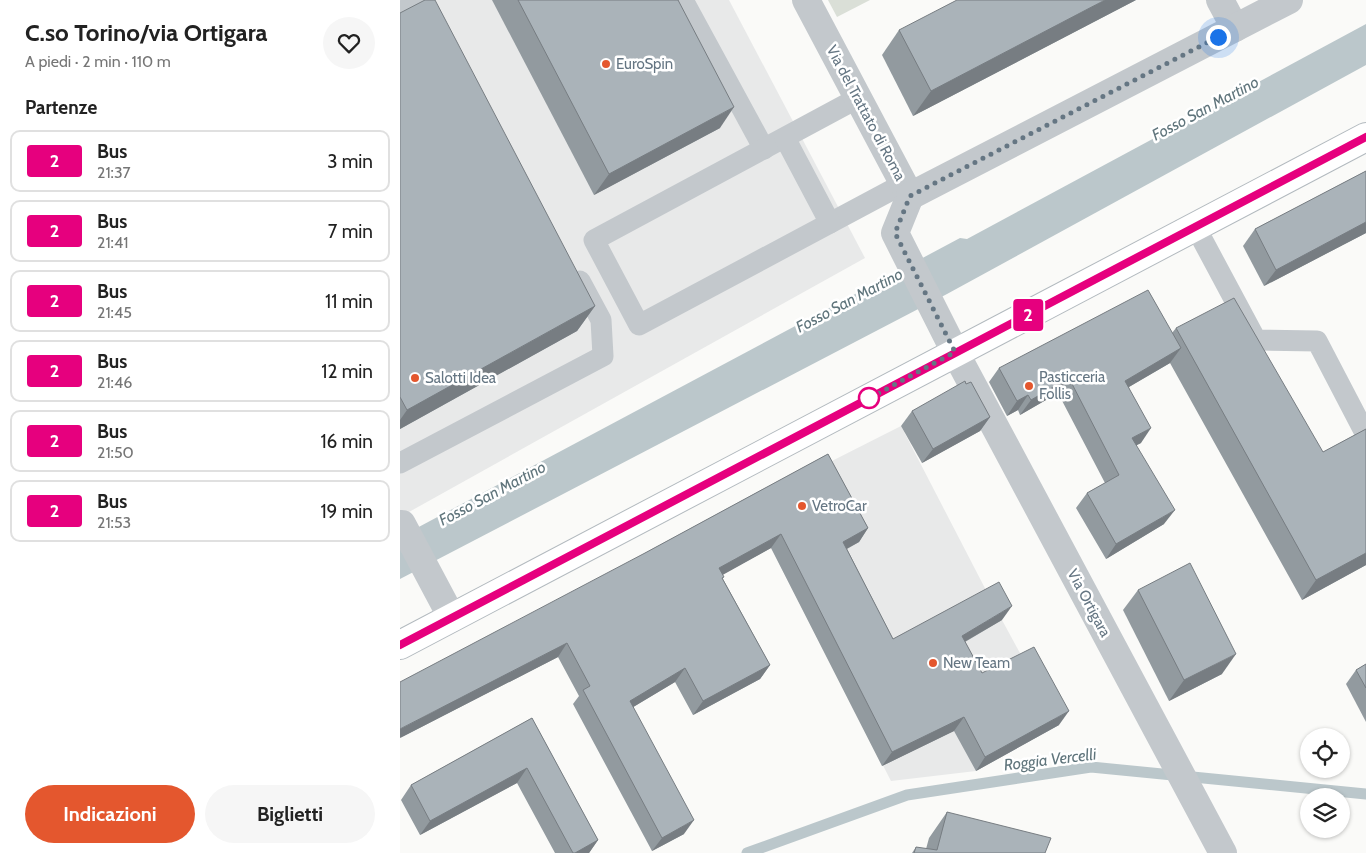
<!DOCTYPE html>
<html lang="it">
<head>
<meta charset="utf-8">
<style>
	body { margin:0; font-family:Cabin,sans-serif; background:#f6f6f6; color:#222; height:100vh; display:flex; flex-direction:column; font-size:19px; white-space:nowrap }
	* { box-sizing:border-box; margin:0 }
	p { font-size:16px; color:#767676 }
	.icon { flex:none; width:28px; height:28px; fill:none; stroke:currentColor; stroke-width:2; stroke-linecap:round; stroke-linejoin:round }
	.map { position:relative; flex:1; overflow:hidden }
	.panel { display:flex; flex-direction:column; background:#fff; width:400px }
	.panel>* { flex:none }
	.badge { padding:0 10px; border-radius:4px; font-size:18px; line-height:32px }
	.controls { position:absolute; left:900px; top:728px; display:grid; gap:10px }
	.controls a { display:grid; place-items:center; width:50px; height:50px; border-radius:50%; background:#fff; box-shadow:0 1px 4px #0004; font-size:25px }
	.you { position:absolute; width:25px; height:25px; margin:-12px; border:4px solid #fff; border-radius:50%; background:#1a73e8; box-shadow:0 0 0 8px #1a73e833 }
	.map>.badge { position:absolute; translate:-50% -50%; box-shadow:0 0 0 2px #fff }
	h2 { padding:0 25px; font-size:19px; line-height:45px }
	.round { display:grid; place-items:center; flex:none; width:52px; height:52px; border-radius:26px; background:#f6f6f6 }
	.headline { display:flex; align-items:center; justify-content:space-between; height:85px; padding:0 25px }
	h1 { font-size:24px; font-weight:700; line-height:38px }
	.cta { display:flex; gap:10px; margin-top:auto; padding:10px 25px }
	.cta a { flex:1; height:58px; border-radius:30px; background:#e4572e; color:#fff; font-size:20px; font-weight:700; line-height:58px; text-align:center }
	.cta a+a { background:#f6f6f6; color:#222 }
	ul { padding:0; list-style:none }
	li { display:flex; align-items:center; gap:15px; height:62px; margin:0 10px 8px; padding:0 15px; border:2px solid #e0e0e0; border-radius:10px }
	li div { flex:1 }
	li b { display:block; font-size:19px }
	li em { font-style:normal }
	li .badge { min-width:55px; font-weight:700; text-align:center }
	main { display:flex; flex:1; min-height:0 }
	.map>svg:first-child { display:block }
</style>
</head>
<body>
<main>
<section class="panel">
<div class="headline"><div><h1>C.so Torino/via Ortigara</h1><p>A piedi · 2 min · 110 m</p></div><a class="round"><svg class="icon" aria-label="heart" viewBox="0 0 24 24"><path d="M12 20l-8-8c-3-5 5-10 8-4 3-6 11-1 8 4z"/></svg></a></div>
<h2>Partenze</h2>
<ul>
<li><span class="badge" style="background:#e6007e;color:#fff">2</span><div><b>Bus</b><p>21:37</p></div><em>3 min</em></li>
<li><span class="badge" style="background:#e6007e;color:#fff">2</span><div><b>Bus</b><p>21:41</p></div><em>7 min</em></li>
<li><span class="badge" style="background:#e6007e;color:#fff">2</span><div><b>Bus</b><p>21:45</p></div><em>11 min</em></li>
<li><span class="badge" style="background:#e6007e;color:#fff">2</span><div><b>Bus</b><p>21:46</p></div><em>12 min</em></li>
<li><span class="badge" style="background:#e6007e;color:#fff">2</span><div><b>Bus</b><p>21:50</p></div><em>16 min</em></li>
<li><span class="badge" style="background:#e6007e;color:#fff">2</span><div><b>Bus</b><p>21:53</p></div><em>19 min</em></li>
</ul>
<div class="cta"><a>Indicazioni</a><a>Biglietti</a></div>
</section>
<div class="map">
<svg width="966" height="853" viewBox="0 0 966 853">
	<rect width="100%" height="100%" fill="#fafaf8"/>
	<!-- built -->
	<g fill="#e8e9e9">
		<path d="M 0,0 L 329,0 L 465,258 L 0,517 Z"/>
		<path d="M 501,426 L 589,596 L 659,725 L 576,771 L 491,781 L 371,548 L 418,468 Z"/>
	</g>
	<!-- green -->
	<path fill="#dadfd7" d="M 428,0 L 470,0 L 437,17 Z"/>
	<!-- water -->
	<path fill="#bbc7cb" d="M 966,24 L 966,65 L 547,294 L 0,579 L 0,537 L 560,238 L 567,239 Z"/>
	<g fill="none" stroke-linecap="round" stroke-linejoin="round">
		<!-- stream -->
		<path stroke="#bbc7cb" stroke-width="11" d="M 347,853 L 507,795 L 691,767 L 966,794"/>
		<defs>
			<path id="secondary" d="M 0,645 L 966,137"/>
		</defs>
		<!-- secondary casing -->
		<use href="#secondary" stroke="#b3babf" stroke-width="30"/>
		<!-- lane -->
		<g stroke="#c3c8cc" stroke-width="21">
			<path d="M 283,0 L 364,149"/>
			<path d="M 0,12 L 23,0"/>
			<path d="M 458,98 L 194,240 L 239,325 L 503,184"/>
			<path d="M 385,138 L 430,223"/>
			<path d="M 795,226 L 856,340 L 917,341 L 966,435"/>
			<path d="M 0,463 L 203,356 L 201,320 L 180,281"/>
		</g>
		<!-- street -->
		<g stroke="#c3c8cc" stroke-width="28">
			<path d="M 406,0 L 510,196 L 495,233 L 555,352 L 823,853"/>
			<path d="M 820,0 L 835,28"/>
			<path d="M 510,196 L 889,0"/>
			<path d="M 2,524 L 52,618"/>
		</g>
		<!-- secondary -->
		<use href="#secondary" stroke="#fff" stroke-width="28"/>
	</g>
	<!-- wall -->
	<g fill="#929a9f">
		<path d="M 92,0 L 278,0 L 320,128 L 194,195 Z"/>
		<path d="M 736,0 L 513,116 L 482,55 L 499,30 Z"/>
		<path d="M 0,13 L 195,306 L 177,331 L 0,429 Z"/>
		<path d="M 966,171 L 966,233 L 864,286 L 843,246 L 855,229 Z"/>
		<path d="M 776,328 L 923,452 L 966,429 L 966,565 L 902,600 L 770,363 L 729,387 L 741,443 L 736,445 L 764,524 L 706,559 L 676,508 L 687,493 L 705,483 L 658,393 L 620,415 L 618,410 L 607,416 L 589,382 L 599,368 L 772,333 Z"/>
		<path d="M 566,384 L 590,417 L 580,431 L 522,463 L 501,426 L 512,411 Z"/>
		<path d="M 428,454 L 468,528 L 459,542 L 447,549 L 493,639 L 602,620 L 565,642 L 582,673 L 659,725 L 576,771 L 554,731 L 482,766 L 371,548 L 323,574 L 323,579 L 370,665 L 360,679 L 293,715 L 275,682 L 233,707 L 284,834 L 252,851 L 173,704 L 179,696 L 158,657 L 0,738 L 245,553 Z"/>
		<path d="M 738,590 L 822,674 L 769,701 L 723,610 Z"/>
		<path d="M 966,664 L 966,722 L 946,684 L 956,670 Z"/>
		<path d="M 132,718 L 198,840 L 189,853 L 155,853 L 117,783 L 20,835 L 1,800 L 11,785 Z"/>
		<path d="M 547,812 L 645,853 L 512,853 L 516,847 L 526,849 L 529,838 Z"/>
	</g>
	<!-- shaded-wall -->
	<g fill="#777d82">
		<path d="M 705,0 L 736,0 L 513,116 L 531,91 Z"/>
		<path d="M 334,107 L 320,128 L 194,195 L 209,174 Z"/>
		<path d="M 966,222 L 966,233 L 864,286 L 876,270 Z"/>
		<path d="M 195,306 L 177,331 L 0,429 L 0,420 L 7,410 Z"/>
		<path d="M 781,348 L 770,363 L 715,395 L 725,381 Z"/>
		<path d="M 669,378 L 658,393 L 620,415 L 631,400 Z"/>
		<path d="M 628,395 L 618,410 L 607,416 L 617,401 Z"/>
		<path d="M 590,417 L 580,431 L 522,463 L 533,449 Z"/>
		<path d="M 751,428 L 741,443 L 722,453 L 732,438 Z"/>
		<path d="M 775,510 L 764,524 L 706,559 L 716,544 Z"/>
		<path d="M 468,528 L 459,542 L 433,556 L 443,542 Z"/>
		<path d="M 381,534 L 371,548 L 310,582 L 319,568 Z"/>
		<path d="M 966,553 L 966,565 L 902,600 L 916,580 Z"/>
		<path d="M 612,606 L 602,620 L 552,649 L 562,636 Z"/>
		<path d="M 167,643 L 158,657 L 0,738 L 0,729 Z"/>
		<path d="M 836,654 L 822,674 L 769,701 L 784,680 Z"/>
		<path d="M 370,665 L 360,679 L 293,715 L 303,701 Z"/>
		<path d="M 285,668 L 275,682 L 220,715 L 230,701 Z"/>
		<path d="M 669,711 L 659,725 L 576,771 L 585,757 Z"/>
		<path d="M 564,717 L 554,731 L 482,766 L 492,752 Z"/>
		<path d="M 127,768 L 117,783 L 20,835 L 30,821 Z"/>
		<path d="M 294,820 L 284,834 L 252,851 L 262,838 Z"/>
		<path d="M 198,840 L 189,853 L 175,853 Z"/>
	</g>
	<!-- building -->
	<g fill="#aab3b9" stroke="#777d82">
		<path d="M 25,0 L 35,0 L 195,306 L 7,410 L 0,397 L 0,13 Z"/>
		<path d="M 118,0 L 278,0 L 334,107 L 209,174 Z"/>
		<path d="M 557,0 L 705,0 L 531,91 L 499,30 Z"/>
		<path d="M 966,171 L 966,222 L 876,270 L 855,229 Z"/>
		<path d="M 748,290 L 781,348 L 725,381 L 751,428 L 732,438 L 775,510 L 716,544 L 687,493 L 719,475 L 669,378 L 631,400 L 628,395 L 617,401 L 599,368 Z"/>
		<path d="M 834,298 L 923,452 L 966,429 L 966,553 L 916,580 L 776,328 Z"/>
		<path d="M 565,381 L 566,384 L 571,382 L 590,417 L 533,449 L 512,411 Z"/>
		<path d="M 428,454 L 468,528 L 443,542 L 493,639 L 599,582 L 612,606 L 562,636 L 582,673 L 634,647 L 669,711 L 585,757 L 564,717 L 492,752 L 381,534 L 319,568 L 324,577 L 322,578 L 370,665 L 303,701 L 285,668 L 230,701 L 294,820 L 262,838 L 183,690 L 190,686 L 167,643 L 0,729 L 0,682 L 245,553 Z"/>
		<path d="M 790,563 L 836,654 L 784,680 L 738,590 Z"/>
		<path d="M 966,664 L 966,688 L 956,670 Z"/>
		<path d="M 132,718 L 198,840 L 175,853 L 173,853 L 127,768 L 30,821 L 11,785 Z"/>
		<path d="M 547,812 L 651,838 L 645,853 L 514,853 L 516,847 L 537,850 Z"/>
	</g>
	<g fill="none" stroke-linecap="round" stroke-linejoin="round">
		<defs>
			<path id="line" d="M 0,645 L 966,137"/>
		</defs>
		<!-- line casing -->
		<use href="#line" stroke="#fff" stroke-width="11"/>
		<!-- line -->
		<use href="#line" stroke="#e6007e" stroke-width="8"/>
		<!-- walk -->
		<path stroke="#657683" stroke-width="5" stroke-dasharray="0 9" d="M 469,398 L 466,400 L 555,352 L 495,233 L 510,196 L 818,37"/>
	</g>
	<!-- markers -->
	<g fill="#e4572e" stroke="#fff" stroke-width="2">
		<circle cx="206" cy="64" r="5"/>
		<circle cx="15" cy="378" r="5"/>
		<circle cx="629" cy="386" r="5"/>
		<circle cx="402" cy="506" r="5"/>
		<circle cx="533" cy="663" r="5"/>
	</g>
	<circle fill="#fff" stroke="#e6007e" stroke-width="2.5" cx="469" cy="398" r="10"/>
	<g text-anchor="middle" stroke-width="5" stroke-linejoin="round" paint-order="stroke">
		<!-- poi labels -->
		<g font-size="15" fill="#657683" stroke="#fff" text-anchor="start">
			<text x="216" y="69">EuroSpin</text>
			<text x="639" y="382">Pasticceria<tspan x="639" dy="17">Follis</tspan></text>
			<text x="25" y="383">Salotti Idea</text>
			<text x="412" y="511">VetroCar</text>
			<text x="543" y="668">New Team</text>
		</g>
		<!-- street labels -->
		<g font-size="15" fill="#657683" stroke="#fff">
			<text transform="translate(466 113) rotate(62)" y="5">Via del Trattato di Roma</text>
			<text transform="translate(689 603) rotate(62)" y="5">Via Ortigara</text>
		</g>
		<!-- water labels -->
		<g font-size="16" font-style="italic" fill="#60757c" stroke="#fff">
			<text transform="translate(805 108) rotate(-28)" y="6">Fosso San Martino</text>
			<text transform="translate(449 300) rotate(-28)" y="6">Fosso San Martino</text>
			<text transform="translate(92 493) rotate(-28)" y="6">Fosso San Martino</text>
			<text transform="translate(650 759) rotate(-7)" y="6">Roggia Vercelli</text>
		</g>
	</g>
</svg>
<div class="controls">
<a><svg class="icon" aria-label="locate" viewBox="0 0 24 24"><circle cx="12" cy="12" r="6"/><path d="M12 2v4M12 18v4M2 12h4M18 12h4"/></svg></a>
<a><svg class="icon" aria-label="layers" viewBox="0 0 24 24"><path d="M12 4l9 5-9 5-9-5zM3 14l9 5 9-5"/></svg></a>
</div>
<div class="you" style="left:818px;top:37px"></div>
<b class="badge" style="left:628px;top:315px;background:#e6007e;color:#fff">2</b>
</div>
</main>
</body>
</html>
